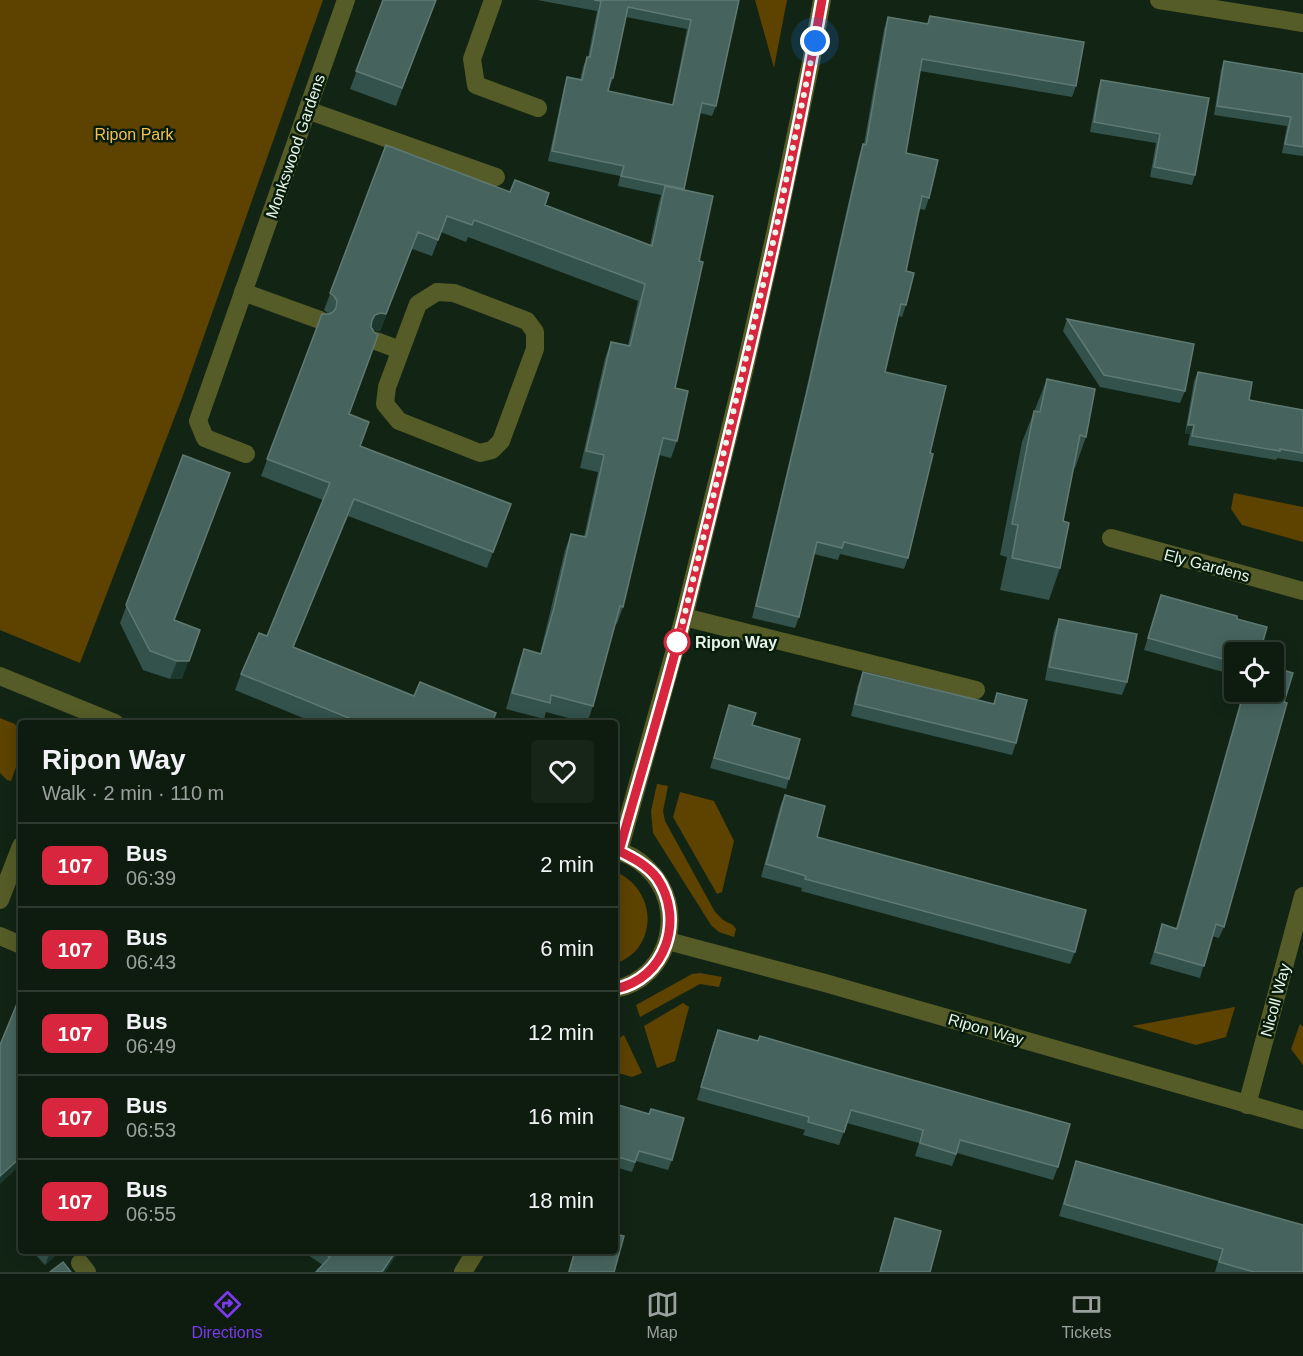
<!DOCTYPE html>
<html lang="en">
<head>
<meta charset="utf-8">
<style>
	body { margin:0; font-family:Helvetica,sans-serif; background:#172519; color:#f1f3f6; height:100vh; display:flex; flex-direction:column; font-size:22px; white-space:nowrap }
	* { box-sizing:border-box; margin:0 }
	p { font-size:20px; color:#9ba19f }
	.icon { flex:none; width:33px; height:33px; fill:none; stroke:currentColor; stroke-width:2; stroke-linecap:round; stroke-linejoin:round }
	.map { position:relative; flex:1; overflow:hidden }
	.sheet { position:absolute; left:18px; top:720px; width:600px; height:534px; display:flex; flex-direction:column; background:#0e1c10; border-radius:6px; box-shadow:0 3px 15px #0003,0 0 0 2px #2e3a30 }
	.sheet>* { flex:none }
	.badge { padding:0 12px; border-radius:9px; font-size:21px; line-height:39px }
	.tools { position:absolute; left:1224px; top:642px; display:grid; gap:12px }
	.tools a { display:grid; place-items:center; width:60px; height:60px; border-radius:6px; background:#0e1c10; box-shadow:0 3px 15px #0003,0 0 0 2px #2e3a30; font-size:30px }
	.you { position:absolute; width:30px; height:30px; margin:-15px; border:4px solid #fff; border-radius:50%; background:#1a73e8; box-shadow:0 0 0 9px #1a73e833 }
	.map>.badge { position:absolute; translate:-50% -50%; box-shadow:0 0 0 3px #fff }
	.round { display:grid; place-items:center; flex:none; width:63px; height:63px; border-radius:6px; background:#172519 }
	.overview { display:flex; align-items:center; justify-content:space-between; height:102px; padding:0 24px }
	h1 { font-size:28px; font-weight:800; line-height:45px }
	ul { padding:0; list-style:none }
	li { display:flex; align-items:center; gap:18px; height:84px; padding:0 24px; border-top:2px solid #2e3a30 }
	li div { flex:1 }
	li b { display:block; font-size:22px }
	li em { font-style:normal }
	li .badge { min-width:66px; font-weight:700; text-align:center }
	.tabs { display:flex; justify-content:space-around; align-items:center; height:84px; border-top:2px solid #2e3a30; background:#0e1c10; font-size:16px; color:#9ba19f }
	.tabs a { display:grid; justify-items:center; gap:3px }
	.tabs .selected { color:#7c3aed }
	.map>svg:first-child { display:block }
</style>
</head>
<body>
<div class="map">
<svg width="1303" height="1272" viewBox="0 0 1303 1272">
	<rect width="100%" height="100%" fill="#122515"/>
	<!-- green -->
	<g fill="#5d4200">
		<path d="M 0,0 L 323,0 L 182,398 L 80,663 L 0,630 Z"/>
		<path d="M 755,0 L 787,0 L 774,68 Z"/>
		<path d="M 1234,493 L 1303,507 L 1303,542 L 1242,525 L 1231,509 Z"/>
		<path d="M 0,718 L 15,724 C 26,746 19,759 11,781 L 7,780 L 0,773 Z"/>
		<path d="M 657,784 L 668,786 L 663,811 L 665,821 L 715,912 L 723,920 L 733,925 L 736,929 L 734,937 L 719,932 L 711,925 L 653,833 L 651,811 Z"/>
		<path d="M 680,792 L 714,801 L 734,841 L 722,892 L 717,894 L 673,817 Z"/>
		<path d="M 615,872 C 645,883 658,921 638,948 C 632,956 624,960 615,964 Z"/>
		<path d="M 700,973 L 722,977 L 719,987 L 700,984 L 640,1017 L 636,1005 L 692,974 Z"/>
		<path d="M 683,1003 L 689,1007 L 675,1061 L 657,1068 L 644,1026 Z"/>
		<path d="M 1235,1007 L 1226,1037 L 1196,1045 L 1132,1026 Z"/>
		<path d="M 1300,1024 L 1303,1027 L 1303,1065 L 1291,1049 Z"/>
		<path d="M 624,1035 L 642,1073 L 632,1077 L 615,1072 L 615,1041 Z"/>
	</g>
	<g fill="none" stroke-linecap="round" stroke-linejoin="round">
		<!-- minor -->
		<g stroke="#565c27" stroke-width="18">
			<path d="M 493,0 L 472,59 L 476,85 L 538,108"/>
			<path d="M 1159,0 L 1303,23"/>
			<path d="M 307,110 L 496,177"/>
			<path d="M 243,292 L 320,320"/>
			<path d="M 437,292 L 454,293 L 527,321 L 535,332 L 535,349 L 501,441 L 492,450 L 480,453 L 399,421 L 385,404 L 387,387 L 418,304 Z"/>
			<path d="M 376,341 L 400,350"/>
			<path d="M 246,454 L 205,438 L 198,421 L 346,0"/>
			<path d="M 1111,538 L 1303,591"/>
			<path d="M 684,617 L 976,690"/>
			<path d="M 0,676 L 115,723"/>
			<path d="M 615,851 C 627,853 639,860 647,868 C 688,906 671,978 615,989"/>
			<path d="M 619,851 L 684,617 L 744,372 L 775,234 L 811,62 L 822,0"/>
			<path d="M 0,900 L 21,846"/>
			<path d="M 0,936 L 21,945"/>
			<path d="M 668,941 L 825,983 L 1303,1120"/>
			<path d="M 1247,1105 L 1303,896"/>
			<path d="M 80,1263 L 87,1272"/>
			<path d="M 463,1272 L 476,1251"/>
		</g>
	</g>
	<!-- wall -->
	<g fill="#33524c" fill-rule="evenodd">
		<path d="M 383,0 L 436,0 L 396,106 L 350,89 Z"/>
		<path d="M 537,0 L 739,0 L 716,106 L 712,116 L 700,113 L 684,190 L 699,261 L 675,388 L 677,441 L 671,458 L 659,455 L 623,607 L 617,624 L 615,623 L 593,706 L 587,723 L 546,712 L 544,719 L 506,709 L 518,666 L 524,649 L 540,654 L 547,625 L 565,550 L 571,534 L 584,537 L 598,472 L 580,468 L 605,358 L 611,342 L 628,345 L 638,301 L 468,237 L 466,242 L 441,232 L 432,256 L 412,249 L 380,331 L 373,330 L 349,415 L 360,446 L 511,504 L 487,568 L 348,516 L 293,647 L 414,696 L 493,723 L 315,723 L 235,690 L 241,674 L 267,636 L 323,500 L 261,476 L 322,314 L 329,314 L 324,310 L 386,145 L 650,245 L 659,202 L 661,195 L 618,186 L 620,176 L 548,161 L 564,87 L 567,77 L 580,80 L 583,67 L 587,57 L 588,57 L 597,11 ZM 626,17 L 687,29 L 672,105 L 608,91 L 613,78 Z"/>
		<path d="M 930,16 L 1076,86 L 1072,97 L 920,71 L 906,153 L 929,198 L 925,210 L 920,209 L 906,271 L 906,305 L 902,317 L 898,316 L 885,372 L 930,453 L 908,558 L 904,569 L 840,554 L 838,560 L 814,554 L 799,617 L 795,628 L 752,618 L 805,395 L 859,156 L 863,144 L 864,144 L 884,29 L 888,17 L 927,24 Z"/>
		<path d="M 1224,61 L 1303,74 L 1303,156 L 1282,153 L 1287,126 L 1214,115 L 1221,70 Z"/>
		<path d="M 1101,80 L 1209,98 L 1195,175 L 1192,185 L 1150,177 L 1156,143 L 1090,132 L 1098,89 Z"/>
		<path d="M 1067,319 L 1185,391 L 1180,403 L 1100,387 L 1063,331 Z"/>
		<path d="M 1198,372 L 1249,400 L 1303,410 L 1303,462 L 1277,458 L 1276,460 L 1188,445 L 1190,434 L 1185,434 L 1194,381 Z"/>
		<path d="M 1047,379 L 1086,437 L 1075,468 L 1073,468 L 1063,521 L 1060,568 L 1049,600 L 1000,590 L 1007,557 L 1000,555 L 1022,442 Z"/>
		<path d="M 183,455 L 174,620 L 182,679 L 170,679 L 143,670 L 120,623 Z"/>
		<path d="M 1161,595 L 1237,619 L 1234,652 L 1234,675 L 1144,650 Z"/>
		<path d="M 1059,619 L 1127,682 L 1122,695 L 1045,680 L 1054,631 Z"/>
		<path d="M 863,672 L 993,704 L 997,693 L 1016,743 L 1012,755 L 851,716 L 858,685 Z"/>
		<path d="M 1243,692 L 1274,692 L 1224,927 L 1219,938 L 1212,936 L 1200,978 L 1150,964 L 1162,924 L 1176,928 Z"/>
		<path d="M 729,705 L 752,725 L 789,779 L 786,789 L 710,768 Z"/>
		<path d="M 785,795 L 817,837 L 1075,952 L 1070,964 L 801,891 L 802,888 L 761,877 L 780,807 Z"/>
		<path d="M 718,1030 L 1058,1167 L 1053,1180 L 957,1153 L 952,1166 L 915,1156 L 919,1143 L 847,1123 L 839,1145 L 803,1135 L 805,1130 L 697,1100 L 713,1043 Z"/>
		<path d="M 615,1104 L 672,1160 L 668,1170 L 636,1161 L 632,1172 L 615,1167 Z"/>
		<path d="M 1076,1161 L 1303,1272 L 1215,1272 L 1218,1261 L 1059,1216 Z"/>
		<path d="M 895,1218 L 930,1272 L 879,1272 Z"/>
		<path d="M 32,1251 L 61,1251 L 45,1265 Z"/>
		<path d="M 302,1251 L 399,1251 L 385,1272 L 323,1265 Z"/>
		<path d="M 574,1251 L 615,1251 L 614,1272 L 568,1272 Z"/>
	</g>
	<!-- shaded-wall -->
	<g fill="#1d392f">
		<path d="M 418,232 L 380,331 L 374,330 L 369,332 L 372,320 Z"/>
		<path d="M 1188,425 L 1194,425 L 1190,434 L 1185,434 Z"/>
		<path d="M 354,499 L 348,516 L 287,663 L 293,647 Z"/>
		<path d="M 200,630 L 182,679 L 170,679 L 177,661 Z"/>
		<path d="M 21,1157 L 21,1165 L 0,1184 L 0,1176 Z"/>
		<path d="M 53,1251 L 61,1251 L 45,1265 L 49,1255 Z"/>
		<path d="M 396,1251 L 399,1251 L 385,1272 L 382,1272 Z"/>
	</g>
	<!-- building -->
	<g fill="#46645d" stroke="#5f7a72" stroke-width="1.5" fill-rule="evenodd">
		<path d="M 383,0 L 436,0 L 402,88 L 356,71 Z"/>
		<path d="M 594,0 L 739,0 L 716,106 L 702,103 L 684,189 L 621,176 L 624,166 L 552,151 L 567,77 L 582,80 L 587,57 L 590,57 L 601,1 ZM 628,7 L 691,20 L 673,105 L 608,91 L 611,78 L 613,78 Z"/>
		<path d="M 930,16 L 1084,42 L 1076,86 L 922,59 L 906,153 L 938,160 L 929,198 L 922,196 L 906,271 L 914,273 L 906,305 L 901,304 L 885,372 L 946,386 L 930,453 L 933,454 L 908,558 L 844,542 L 842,548 L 817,542 L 799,617 L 756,606 L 809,383 L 863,144 L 866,145 L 888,17 L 928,24 Z"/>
		<path d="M 1224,61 L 1303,74 L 1303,147 L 1285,144 L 1291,117 L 1217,106 Z"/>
		<path d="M 1101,80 L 1209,98 L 1195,175 L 1154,167 L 1160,134 L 1094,122 Z"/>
		<path d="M 386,145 L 510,192 L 515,180 L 549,193 L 545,205 L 652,246 L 665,186 L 713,196 L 699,261 L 703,262 L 675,388 L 688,391 L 677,441 L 663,438 L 623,607 L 620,606 L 593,706 L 551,695 L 550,703 L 512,693 L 524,649 L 541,654 L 554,608 L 571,534 L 586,537 L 604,455 L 586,451 L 611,342 L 630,346 L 645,284 L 474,220 L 472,225 L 447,216 L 438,240 L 418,232 L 386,314 L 380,313 L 375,315 L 372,320 L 371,327 L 374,332 L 378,335 L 349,414 L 369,422 L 360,446 L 511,504 L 493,552 L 354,499 L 293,647 L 414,696 L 420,682 L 496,713 L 492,723 L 361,723 L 241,674 L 259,633 L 267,636 L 330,483 L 267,459 L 322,314 L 329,314 L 333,312 L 336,308 L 337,301 L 334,296 L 330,293 Z"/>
		<path d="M 1067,319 L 1194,344 L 1185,391 L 1104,375 Z"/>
		<path d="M 1198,372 L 1252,382 L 1249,400 L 1303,410 L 1303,453 L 1280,449 L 1280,451 L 1192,436 L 1194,425 L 1188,425 Z"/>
		<path d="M 1047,379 L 1095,389 L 1086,437 L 1080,435 L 1063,521 L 1069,523 L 1060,568 L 1012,558 L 1018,525 L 1012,524 L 1034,411 L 1040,412 Z"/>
		<path d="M 183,455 L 230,473 L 174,620 L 200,630 L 189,661 L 177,661 L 150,651 L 126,605 Z"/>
		<path d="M 1161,595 L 1237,616 L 1237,619 L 1267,627 L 1260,652 L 1234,652 L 1234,662 L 1148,638 Z"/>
		<path d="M 1059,619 L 1137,634 L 1127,682 L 1049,667 Z"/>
		<path d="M 1274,667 L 1293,673 L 1284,702 L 1287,703 L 1224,927 L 1216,924 L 1204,966 L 1155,952 L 1162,924 L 1177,929 L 1244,692 L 1274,692 Z"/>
		<path d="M 863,672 L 994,704 L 997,693 L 1027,700 L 1016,743 L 855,704 Z"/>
		<path d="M 729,705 L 756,713 L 752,725 L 800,739 L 789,779 L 714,758 Z"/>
		<path d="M 785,795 L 825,806 L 817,837 L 1086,910 L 1075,952 L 805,879 L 806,876 L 766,864 Z"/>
		<path d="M 21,994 L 21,1112 L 18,1119 L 21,1123 L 21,1157 L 0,1176 L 0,1045 Z"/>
		<path d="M 718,1030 L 758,1041 L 760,1036 L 863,1066 L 1070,1124 L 1058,1167 L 960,1140 L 956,1154 L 920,1143 L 923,1130 L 851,1110 L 844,1132 L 808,1122 L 809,1117 L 701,1087 Z"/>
		<path d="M 615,1104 L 649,1114 L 651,1109 L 684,1118 L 672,1160 L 639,1151 L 635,1162 L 615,1156 Z"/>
		<path d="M 1076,1161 L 1303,1225 L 1303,1272 L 1254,1272 L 1219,1262 L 1223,1249 L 1064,1204 Z"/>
		<path d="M 895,1218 L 941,1231 L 930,1272 L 880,1272 Z"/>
		<path d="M 615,1234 L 624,1236 L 614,1272 L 569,1272 L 575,1251 L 615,1251 Z"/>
		<path d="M 45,1251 L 53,1251 L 49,1255 Z"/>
		<path d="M 320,1251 L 396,1251 L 382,1272 L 316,1272 L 330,1257 Z"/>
		<path d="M 63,1262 L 71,1272 L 50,1272 Z"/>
	</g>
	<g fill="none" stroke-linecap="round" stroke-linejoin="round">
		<defs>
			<path id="line" d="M 615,989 C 666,979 685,919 657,878 C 647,865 633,858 619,851 C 641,773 665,694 685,615 C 736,412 786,207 822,0"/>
		</defs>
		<!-- line casing -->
		<use href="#line" stroke="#fff" stroke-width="14"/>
		<!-- line -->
		<use href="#line" stroke="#d7263d" stroke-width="9"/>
		<!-- walk -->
		<path stroke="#e7f4e8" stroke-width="6" stroke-dasharray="0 10.8" d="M 677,642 L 684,617 L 718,477 L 775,234 L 815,41"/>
	</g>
	<!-- markers -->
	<circle fill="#fff" stroke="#d7263d" stroke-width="3" cx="677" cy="642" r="12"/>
	<g text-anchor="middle" stroke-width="5" stroke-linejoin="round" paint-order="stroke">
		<!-- park labels -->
		<g font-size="16" fill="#f6bf54" stroke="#081c0c">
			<text x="134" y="140">Ripon Park</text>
		</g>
		<!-- street labels -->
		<g font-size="16" fill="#e7f4e8" stroke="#081c0c">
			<text transform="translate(295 146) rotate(-71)" y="6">Monkswood Gardens</text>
			<text transform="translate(1207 565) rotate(15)" y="6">Ely Gardens</text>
			<text transform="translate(1275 1000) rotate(-75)" y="6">Nicoll Way</text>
			<text transform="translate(986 1029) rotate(16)" y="6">Ripon Way</text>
		</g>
		<!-- stop labels -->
		<g font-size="16" font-weight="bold" fill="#e7f4e8" stroke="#081c0c" text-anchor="start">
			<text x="695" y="648">Ripon Way</text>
		</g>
	</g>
</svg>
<div class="tools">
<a><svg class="icon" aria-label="locate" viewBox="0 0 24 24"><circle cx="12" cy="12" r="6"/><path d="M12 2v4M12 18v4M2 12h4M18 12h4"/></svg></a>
</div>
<div class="you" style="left:815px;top:41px"></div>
<section class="sheet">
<div class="overview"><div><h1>Ripon Way</h1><p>Walk · 2 min · 110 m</p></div><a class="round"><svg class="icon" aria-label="heart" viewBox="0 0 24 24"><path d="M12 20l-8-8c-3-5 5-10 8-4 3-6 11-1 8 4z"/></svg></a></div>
<ul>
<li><span class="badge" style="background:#d7263d;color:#fff">107</span><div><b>Bus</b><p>06:39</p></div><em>2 min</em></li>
<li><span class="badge" style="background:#d7263d;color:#fff">107</span><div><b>Bus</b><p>06:43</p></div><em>6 min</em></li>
<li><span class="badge" style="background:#d7263d;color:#fff">107</span><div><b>Bus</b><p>06:49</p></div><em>12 min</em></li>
<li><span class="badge" style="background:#d7263d;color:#fff">107</span><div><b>Bus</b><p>06:53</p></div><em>16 min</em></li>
<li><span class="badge" style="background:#d7263d;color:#fff">107</span><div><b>Bus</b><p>06:55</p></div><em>18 min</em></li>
</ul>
</section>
</div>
<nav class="tabs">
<a class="selected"><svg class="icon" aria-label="directions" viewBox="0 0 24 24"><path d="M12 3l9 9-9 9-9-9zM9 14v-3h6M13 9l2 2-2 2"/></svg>Directions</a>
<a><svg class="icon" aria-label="map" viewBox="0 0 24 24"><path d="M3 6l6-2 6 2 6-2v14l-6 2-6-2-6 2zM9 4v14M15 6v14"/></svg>Map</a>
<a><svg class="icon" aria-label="tickets" viewBox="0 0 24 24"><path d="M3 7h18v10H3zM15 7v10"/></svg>Tickets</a>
</nav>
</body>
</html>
